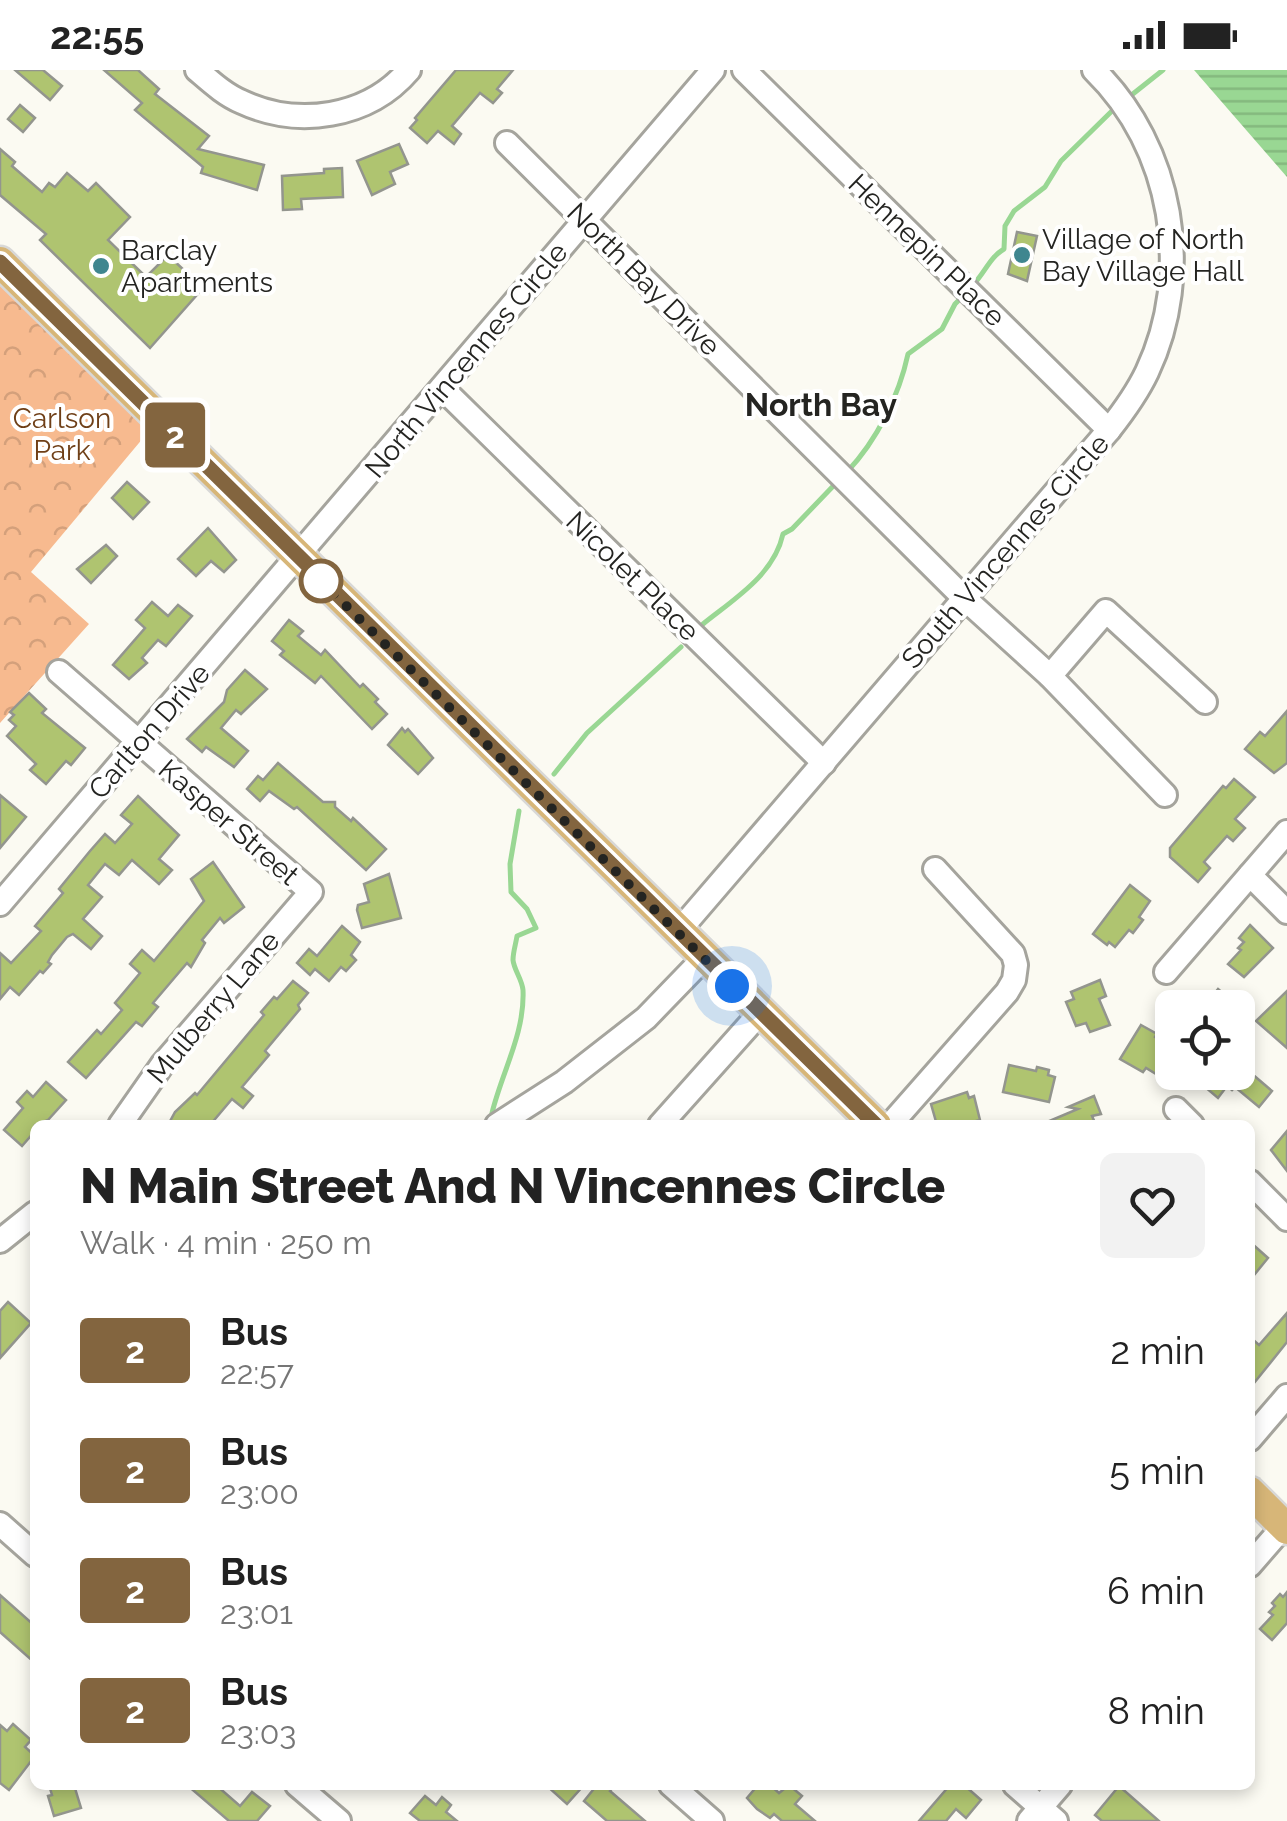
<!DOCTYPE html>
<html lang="en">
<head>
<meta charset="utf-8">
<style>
	body { margin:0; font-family:Raleway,sans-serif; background:#f2f2f2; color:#222; height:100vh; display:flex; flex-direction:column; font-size:38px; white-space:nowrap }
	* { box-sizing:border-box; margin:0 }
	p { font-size:32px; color:#767676 }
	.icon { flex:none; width:55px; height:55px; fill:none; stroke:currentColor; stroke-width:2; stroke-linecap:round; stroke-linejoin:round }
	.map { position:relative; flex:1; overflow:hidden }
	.sheet { position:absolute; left:30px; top:1050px; width:1225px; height:670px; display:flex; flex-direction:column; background:#fff; border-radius:15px; box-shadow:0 5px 15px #0003 }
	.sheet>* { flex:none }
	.badge { padding:0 20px; border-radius:8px; font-size:35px; line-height:65px }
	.fabs { position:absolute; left:1155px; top:920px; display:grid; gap:20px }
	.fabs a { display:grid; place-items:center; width:100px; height:100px; border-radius:15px; background:#fff; box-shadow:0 5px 15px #0003; font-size:50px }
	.you { position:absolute; width:50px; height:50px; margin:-25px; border:8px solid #fff; border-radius:50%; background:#1a73e8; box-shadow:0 0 0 15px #1a73e833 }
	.map>.badge { position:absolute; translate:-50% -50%; box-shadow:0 0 0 5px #fff }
	.round { display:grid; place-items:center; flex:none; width:105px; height:105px; border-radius:15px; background:#f2f2f2 }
	.head { display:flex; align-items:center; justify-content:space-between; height:170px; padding:0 50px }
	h1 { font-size:48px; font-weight:800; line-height:75px }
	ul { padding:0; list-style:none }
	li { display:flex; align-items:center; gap:30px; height:120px; padding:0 50px }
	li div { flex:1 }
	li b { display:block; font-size:38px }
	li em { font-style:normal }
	li .badge { min-width:110px; font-weight:700; text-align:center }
	.status { display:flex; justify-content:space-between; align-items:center; height:70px; padding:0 50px; background:#fff; direction:ltr }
	.status svg { height:28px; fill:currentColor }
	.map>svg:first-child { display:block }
</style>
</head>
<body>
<div class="status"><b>22:55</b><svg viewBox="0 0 49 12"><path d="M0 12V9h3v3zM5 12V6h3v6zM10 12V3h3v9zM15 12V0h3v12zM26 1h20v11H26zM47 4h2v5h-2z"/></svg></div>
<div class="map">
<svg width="1287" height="1751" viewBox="0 0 1287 1751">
	<defs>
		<pattern id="park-crowns" width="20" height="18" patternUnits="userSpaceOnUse" patternTransform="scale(2.5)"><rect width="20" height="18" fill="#f7ba8f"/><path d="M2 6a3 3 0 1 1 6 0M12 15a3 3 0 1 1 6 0" fill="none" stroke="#d4a07b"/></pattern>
		<pattern id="water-rules" width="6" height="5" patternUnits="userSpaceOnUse" patternTransform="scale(2.5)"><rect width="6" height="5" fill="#99d793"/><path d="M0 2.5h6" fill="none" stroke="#84b87e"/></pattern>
	</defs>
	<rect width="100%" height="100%" fill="#fbfaf2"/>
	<!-- park -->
	<path fill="url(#park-crowns)" d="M 0,215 L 149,361 L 31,502 L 89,554 L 0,653 Z"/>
	<!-- water -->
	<path fill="url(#water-rules)" d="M 1194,0 L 1287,0 L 1287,107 Z"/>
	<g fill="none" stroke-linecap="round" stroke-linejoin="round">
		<!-- stream -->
		<g stroke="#99d793" stroke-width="5">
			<path d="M 1129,27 L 1163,0"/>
			<path d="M 972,216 C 985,203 989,188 1004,179 L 1005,156 L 1014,141 L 1045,117 L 1061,91 L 1116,37"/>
			<path d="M 847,402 C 877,370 899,326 908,284 L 942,259 L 955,234 L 965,224"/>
			<path d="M 703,554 C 734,529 774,505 783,464 L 792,459 L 839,410"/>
			<path d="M 554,704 L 587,663 L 681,577"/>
			<path d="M 492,1043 C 502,1002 525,963 523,920 C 522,909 514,900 513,890 C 513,882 516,873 517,866 L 536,858 L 527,839 L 511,822 L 510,794 L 519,741"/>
		</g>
	</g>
	<!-- building -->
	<g fill="#afc470" stroke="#93958e" stroke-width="2.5">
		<path d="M 15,0 L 43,0 L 62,16 L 50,30 Z"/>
		<path d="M 104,0 L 138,0 L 159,19 L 155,24 L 209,66 L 198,79 L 264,95 L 257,120 L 201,103 L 203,97 L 135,40 L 142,33 Z"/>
		<path d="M 456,0 L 513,0 L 497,19 L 502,23 L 493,33 L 480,23 L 452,56 L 461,64 L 454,74 L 438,61 L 427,73 L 410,58 L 417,50 L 415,48 Z"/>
		<path d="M 20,35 L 35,48 L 23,62 L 8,49 Z"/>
		<path d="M 399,74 L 408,94 L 390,102 L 395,114 L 372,125 L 357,91 Z"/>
		<path d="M 0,79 L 15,92 L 12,96 L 42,122 L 49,113 L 55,117 L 67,103 L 88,121 L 96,113 L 130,147 L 108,170 L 146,207 L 168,185 L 203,218 L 150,278 L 40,170 L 46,164 L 0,125 Z"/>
		<path d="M 342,98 L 343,127 L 301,129 L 302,139 L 283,140 L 282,106 L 324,103 L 324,99 Z"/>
		<path d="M 1017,162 L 1037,166 L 1027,211 L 1008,204 Z"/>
		<path d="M 127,412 L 149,432 L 133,449 L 112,428 Z"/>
		<path d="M 208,458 L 236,490 L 224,502 L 211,491 L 196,506 L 178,489 Z"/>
		<path d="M 106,475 L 117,486 L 91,513 L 77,499 Z"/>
		<path d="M 152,532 L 168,546 L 178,535 L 192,546 L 166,576 L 158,570 L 142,588 L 147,593 L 129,609 L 113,595 L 145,558 L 136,550 Z"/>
		<path d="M 289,550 L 303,561 L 298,566 L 321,585 L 325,580 L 360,617 L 363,614 L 378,629 L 375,632 L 387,644 L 372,659 L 321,606 L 315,613 L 280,585 L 284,581 L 272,571 Z"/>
		<path d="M 245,600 L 267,619 L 241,644 L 236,640 L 221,658 L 248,681 L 234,697 L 206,677 L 202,682 L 187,669 L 224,632 L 227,620 Z"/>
		<path d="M 29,623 L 46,639 L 42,643 L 85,678 L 71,695 L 66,691 L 46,714 L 30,700 L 36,694 L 7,666 L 16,656 L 9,650 L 14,645 L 10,642 Z"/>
		<path d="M 1287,641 L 1287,693 L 1274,703 L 1245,679 L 1260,662 L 1265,666 Z"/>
		<path d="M 402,658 L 405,662 L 408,659 L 433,688 L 418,704 L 388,675 Z"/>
		<path d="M 278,693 L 323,732 L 335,732 L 335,737 L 351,751 L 353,748 L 386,779 L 366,800 L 297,737 L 294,739 L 269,721 L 260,731 L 247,719 L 258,706 L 263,710 Z"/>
		<path d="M 1234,709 L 1255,727 L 1235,749 L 1245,758 L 1233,771 L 1227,766 L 1204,792 L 1210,798 L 1198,812 L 1170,787 L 1170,778 L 1223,716 L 1226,718 Z"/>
		<path d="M 0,725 L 26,747 L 0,778 Z"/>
		<path d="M 138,726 L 179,765 L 159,789 L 172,800 L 159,814 L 132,790 L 119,805 L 105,794 L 88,815 L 102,827 L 83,849 L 102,866 L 91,879 L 73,864 L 67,867 L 52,885 L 48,892 L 51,894 L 43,903 L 40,901 L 19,925 L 10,917 L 0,929 L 0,883 L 11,893 L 41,861 L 35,856 L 63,823 L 59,819 L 90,781 L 105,764 L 115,773 L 132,754 L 121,745 Z"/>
		<path d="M 213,792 L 244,837 L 224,853 L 220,848 L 202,870 L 205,873 L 191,897 L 187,893 L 153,933 L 158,937 L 142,956 L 136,952 L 86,1008 L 68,992 L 97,960 L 101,964 L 122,940 L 115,933 L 140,903 L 130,894 L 142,880 L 154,891 L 204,831 L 191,809 Z"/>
		<path d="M 389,804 L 401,848 L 362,858 L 357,840 L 358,835 L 369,832 L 364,814 Z"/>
		<path d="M 1130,815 L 1150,831 L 1139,847 L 1143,850 L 1133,863 L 1129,860 L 1115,877 L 1109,872 L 1107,875 L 1093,864 Z"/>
		<path d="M 1250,855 L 1273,878 L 1244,907 L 1228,894 L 1241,880 L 1238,878 L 1244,872 L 1239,868 Z"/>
		<path d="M 342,856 L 360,872 L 351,885 L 356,890 L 346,901 L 341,897 L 329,911 L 315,899 L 310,905 L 297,893 L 309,879 L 317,886 Z"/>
		<path d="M 1100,910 L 1106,926 L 1099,929 L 1110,955 L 1090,962 L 1086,953 L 1076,956 L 1066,932 L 1074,929 L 1071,922 Z"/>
		<path d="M 293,911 L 308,923 L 298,935 L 300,939 L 265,981 L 269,985 L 242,1017 L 253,1026 L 243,1038 L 232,1029 L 210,1055 L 168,1055 L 175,1042 L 195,1023 L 197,1025 L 264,945 L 261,942 L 274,927 L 277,929 Z"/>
		<path d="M 1218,919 L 1240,938 L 1203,938 Z"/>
		<path d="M 1287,921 L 1287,978 L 1256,951 Z"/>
		<path d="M 1141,955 L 1157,964 L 1155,967 L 1172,980 L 1172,988 L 1161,1007 L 1146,998 L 1143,1002 L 1120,989 Z"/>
		<path d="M 1238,992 L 1272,1021 L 1259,1037 L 1235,1017 L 1232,1020 L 1227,1016 L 1218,1028 L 1204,1016 L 1213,1005 L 1211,1002 L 1238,1002 Z"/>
		<path d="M 1009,995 L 1036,1001 L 1037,997 L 1049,1000 L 1048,1005 L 1055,1007 L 1049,1032 L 1003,1022 Z"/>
		<path d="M 46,1012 L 66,1030 L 48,1050 L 35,1055 L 35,1061 L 22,1076 L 4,1060 L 23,1038 L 17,1032 L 27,1021 L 33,1027 Z"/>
		<path d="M 967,1022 L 969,1028 L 974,1026 L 980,1050 L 961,1055 L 937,1055 L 931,1034 Z"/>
		<path d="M 1094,1026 L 1101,1044 L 1092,1046 L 1096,1055 L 1040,1055 L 1078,1039 L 1068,1037 Z"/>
		<path d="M 1287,1061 L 1287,1101 L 1271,1080 Z"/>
		<path d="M 1250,1172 L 1268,1188 L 1250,1210 Z"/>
		<path d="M 8,1232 L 31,1253 L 0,1288 L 0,1241 Z"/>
		<path d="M 1287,1243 L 1287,1272 L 1250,1318 L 1250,1267 L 1259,1275 Z"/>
		<path d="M 1287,1522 L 1287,1553 L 1272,1570 L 1260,1559 L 1273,1545 L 1269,1542 L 1275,1536 L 1272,1533 L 1280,1524 L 1283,1527 Z"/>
		<path d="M 0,1525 L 35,1556 L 35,1593 L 0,1562 Z"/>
		<path d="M 13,1654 L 31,1670 L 25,1677 L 35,1686 L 9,1720 L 0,1713 L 0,1655 L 7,1661 Z"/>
		<path d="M 49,1715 L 74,1715 L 81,1738 L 54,1746 L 48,1726 L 52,1725 Z"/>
		<path d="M 187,1715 L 216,1715 L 240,1736 L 252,1722 L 270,1736 L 257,1751 L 229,1751 Z"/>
		<path d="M 546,1715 L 584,1715 L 567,1734 Z"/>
		<path d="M 597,1715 L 615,1715 L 610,1721 L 645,1751 L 607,1751 L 584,1731 Z"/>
		<path d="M 758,1715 L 770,1715 L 779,1723 L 789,1715 L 802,1726 L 795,1734 L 815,1751 L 782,1751 L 774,1744 L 770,1748 L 757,1739 L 747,1728 Z"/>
		<path d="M 950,1715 L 964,1715 L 981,1730 L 966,1748 L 956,1739 L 946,1751 L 919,1751 Z"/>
		<path d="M 1119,1716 L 1159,1751 L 1102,1751 L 1095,1745 Z"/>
		<path d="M 425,1726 L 436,1735 L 442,1727 L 451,1735 L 446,1742 L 457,1751 L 420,1751 L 410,1743 Z"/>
	</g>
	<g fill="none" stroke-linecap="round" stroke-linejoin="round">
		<defs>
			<g id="minor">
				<path d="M 197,0 C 211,12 225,25 242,32 C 298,58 368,48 409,0"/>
				<path d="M 744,0 L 1109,360"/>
				<path d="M 507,73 L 963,527 L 1050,606 L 1165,725"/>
				<path d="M 442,318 L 824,693"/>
				<path d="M 59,602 L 311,822 L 162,995 L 120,1055"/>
				<path d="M 1050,606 L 1106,541 L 1205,632"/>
				<path d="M 1250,805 L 1287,842"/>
				<path d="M 0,834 L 713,0"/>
				<path d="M 678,862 L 1109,360 C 1124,341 1137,323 1147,302 C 1194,203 1173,77 1094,0"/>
				<path d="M 1166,902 L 1287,762"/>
				<path d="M 1176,1039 L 1192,1055"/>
				<path d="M 497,1055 L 564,1012 L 646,948 L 704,888"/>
				<path d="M 660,1055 L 760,943"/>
				<path d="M 890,1055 L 1007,922 L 1014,910 L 1016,895 L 1013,884 L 935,799"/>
				<path d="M 1250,1112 L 1287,1149"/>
				<path d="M 0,1171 L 35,1143"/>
				<path d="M 1250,1369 L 1287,1326"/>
				<path d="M 0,1454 L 35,1485"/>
				<path d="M 1250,1495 L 1284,1456"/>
				<path d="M 297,1715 L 339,1751"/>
				<path d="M 671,1715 L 712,1751"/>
				<path d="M 1015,1715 L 1056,1751"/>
				<path d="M 1029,1751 L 1060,1715"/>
			</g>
			<g id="major">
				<path d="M 0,192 L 876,1055"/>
				<path d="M 1250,1422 L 1287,1459"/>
			</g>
		</defs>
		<!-- minor casing -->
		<use href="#minor" stroke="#a5a49d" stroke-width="28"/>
		<!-- major casing -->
		<use href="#major" stroke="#d8d8d7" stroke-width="35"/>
		<!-- minor -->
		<use href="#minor" stroke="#fff" stroke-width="22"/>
		<!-- major -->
		<use href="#major" stroke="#d7b678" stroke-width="30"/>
	</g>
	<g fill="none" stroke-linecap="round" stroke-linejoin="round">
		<defs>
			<path id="line" d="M 0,192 L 876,1055"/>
		</defs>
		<!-- line casing -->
		<use href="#line" stroke="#fff" stroke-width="22"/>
		<!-- line -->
		<use href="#line" stroke="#83653f" stroke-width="15"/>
		<!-- walk -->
		<path stroke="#242421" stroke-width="10" stroke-dasharray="0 18" d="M 321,511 L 732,916"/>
	</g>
	<!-- markers -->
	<g fill="#3f868f" stroke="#fff" stroke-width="4">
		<circle cx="1022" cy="185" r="10"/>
		<circle cx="101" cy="196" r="10"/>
	</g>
	<circle fill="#fff" stroke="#83653f" stroke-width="5" cx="321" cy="511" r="20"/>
	<g text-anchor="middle" stroke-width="8" stroke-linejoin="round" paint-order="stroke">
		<!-- poi labels -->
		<g font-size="28" fill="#242421" stroke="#fff" text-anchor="start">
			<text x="1042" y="179">Village of North<tspan x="1042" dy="32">Bay Village Hall</tspan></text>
			<text x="121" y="190">Barclay<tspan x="121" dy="32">Apartments</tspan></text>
		</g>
		<!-- street labels -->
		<g font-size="28" fill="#242421" stroke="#fff">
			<text transform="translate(927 180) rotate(44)" y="10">Hennepin Place</text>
			<text transform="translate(644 209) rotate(45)" y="10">North Bay Drive</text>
			<text transform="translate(466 290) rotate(-50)" y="10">North Vincennes Circle</text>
			<text transform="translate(1005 481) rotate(-49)" y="10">South Vincennes Circle</text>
			<text transform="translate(633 506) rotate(44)" y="10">Nicolet Place</text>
			<text transform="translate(149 661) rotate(-49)" y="10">Carlton Drive</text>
			<text transform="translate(229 752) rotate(41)" y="10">Kasper Street</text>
			<text transform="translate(213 937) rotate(-50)" y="10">Mulberry Lane</text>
		</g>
		<!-- park labels -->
		<g font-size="28" fill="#6f3f17" stroke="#fff">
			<text x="62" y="358">Carlson<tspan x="62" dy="32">Park</tspan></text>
		</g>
		<!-- quarter labels -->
		<g font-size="32" font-weight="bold" fill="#242421" stroke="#fff">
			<text x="821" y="346">North Bay</text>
		</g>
	</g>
</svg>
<div class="fabs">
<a><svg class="icon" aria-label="locate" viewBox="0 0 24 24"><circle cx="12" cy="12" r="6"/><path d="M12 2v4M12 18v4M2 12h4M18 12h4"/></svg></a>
</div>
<div class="you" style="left:732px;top:916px"></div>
<b class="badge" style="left:175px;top:365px;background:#83653f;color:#fff">2</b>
<section class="sheet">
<div class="head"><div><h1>N Main Street And N Vincennes Circle</h1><p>Walk · 4 min · 250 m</p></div><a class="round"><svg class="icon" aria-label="heart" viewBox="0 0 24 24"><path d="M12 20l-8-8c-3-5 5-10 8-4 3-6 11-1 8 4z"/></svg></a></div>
<ul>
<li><span class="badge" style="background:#83653f;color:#fff">2</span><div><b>Bus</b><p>22:57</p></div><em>2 min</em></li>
<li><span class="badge" style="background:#83653f;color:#fff">2</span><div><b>Bus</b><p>23:00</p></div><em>5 min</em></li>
<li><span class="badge" style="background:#83653f;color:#fff">2</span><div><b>Bus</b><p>23:01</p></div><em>6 min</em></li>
<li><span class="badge" style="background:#83653f;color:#fff">2</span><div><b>Bus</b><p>23:03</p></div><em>8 min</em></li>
</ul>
</section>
</div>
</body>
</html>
